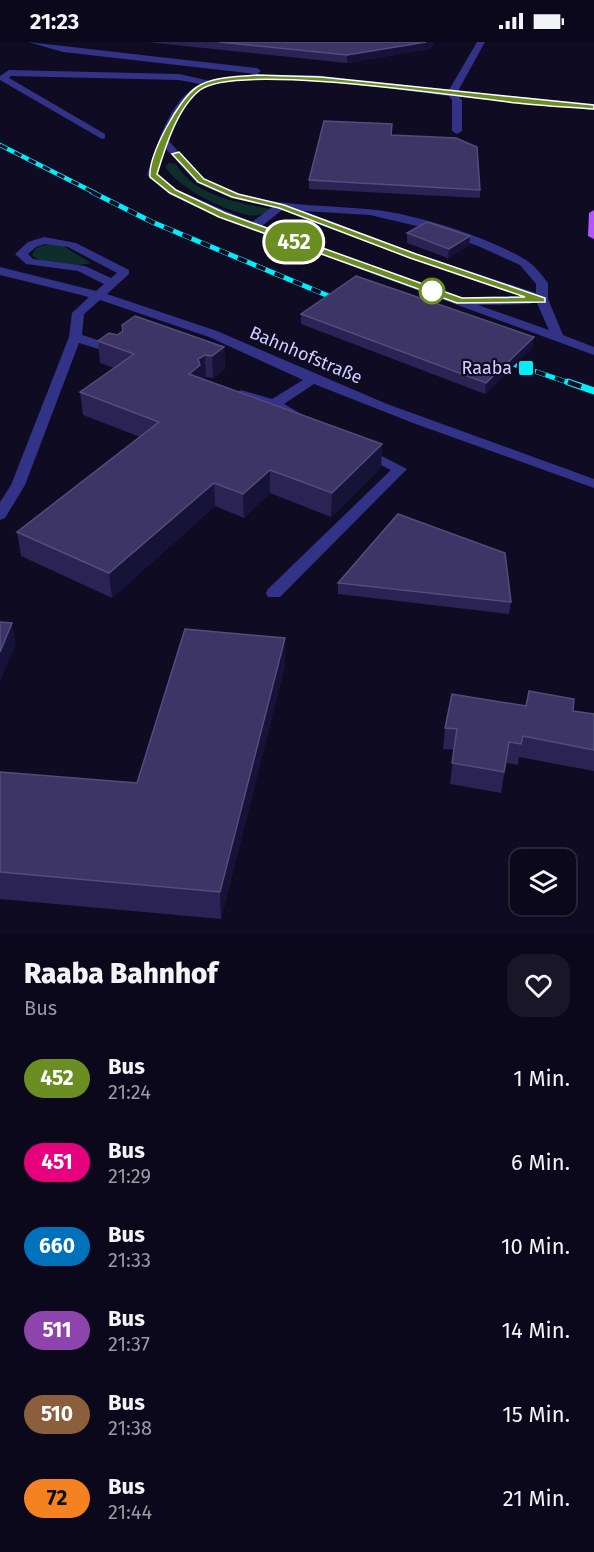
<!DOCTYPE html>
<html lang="de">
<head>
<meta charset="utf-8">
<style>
	body { margin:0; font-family:"Fira Sans",sans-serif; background:#181627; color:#f1f3f6; height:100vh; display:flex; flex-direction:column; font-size:22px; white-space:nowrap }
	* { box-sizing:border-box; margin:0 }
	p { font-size:20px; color:#999aa2 }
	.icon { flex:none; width:33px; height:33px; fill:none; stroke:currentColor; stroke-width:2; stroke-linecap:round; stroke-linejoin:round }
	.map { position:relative; height:892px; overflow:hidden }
	.details { display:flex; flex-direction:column; background:#0a081a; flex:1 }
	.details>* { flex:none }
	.badge { padding:0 12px; border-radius:20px; font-size:21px; line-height:39px }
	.fabs { position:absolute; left:510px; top:807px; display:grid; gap:12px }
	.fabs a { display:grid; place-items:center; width:66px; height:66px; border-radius:12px; background:#0a081a; box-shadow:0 2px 4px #0004,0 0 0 2px #2a2939; font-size:30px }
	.map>.badge { position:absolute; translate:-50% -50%; box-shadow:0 0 0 3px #fff }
	.round { display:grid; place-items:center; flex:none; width:63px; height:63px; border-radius:18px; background:#181627 }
	.summary { display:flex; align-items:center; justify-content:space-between; height:102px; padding:0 24px }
	h1 { font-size:28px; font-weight:800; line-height:45px }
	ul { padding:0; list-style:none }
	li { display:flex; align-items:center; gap:18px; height:84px; padding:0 24px }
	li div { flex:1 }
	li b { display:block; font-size:22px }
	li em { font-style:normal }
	li .badge { min-width:66px; font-weight:700; text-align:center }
	.status { display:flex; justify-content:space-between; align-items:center; height:42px; padding:0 30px; background:#0a081a; direction:ltr }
	.status svg { height:16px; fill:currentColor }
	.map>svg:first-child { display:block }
</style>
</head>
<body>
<div class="status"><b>21:23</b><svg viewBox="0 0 49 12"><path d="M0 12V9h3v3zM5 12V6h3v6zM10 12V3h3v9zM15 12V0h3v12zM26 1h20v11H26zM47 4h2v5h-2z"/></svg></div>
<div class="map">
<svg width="594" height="892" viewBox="0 0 594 892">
	<rect width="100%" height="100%" fill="#0e0b23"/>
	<!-- green -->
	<g fill="#0e2e2b">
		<path d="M 169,121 L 176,122 C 194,154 237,160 270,167 C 264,172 257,175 248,173 C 225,169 176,145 165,124 Z"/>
		<path d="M 48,202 L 63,204 L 91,221 C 76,225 43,225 32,213 L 36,206 Z"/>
	</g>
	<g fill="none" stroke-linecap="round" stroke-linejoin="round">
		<!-- minor -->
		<g fill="#323387" fill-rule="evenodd">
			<path d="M 28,0 L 257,26 L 261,29 L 257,32 L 63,10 Z"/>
			<path d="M 477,0 L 485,0 L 458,49 L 594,62 L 594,68 L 459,55 L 462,58 L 462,89 L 457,92 L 452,89 L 452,58 L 449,54 C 401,48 237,23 200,49 C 185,60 176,81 169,99 C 180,111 193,130 207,138 C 256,165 313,162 367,167 C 410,170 489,195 526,218 C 534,223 542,233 548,241 L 548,257 L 563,293 L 594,305 L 594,313 L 218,175 L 169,152 L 147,133 C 157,103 169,58 200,42 L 179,38 L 11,34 L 9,36 L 105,92 L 105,96 L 102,97 L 0,38 L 0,34 L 9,28 L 179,32 L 210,39 L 238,34 L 314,33 L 449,48 ZM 166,107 L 197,141 L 231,156 L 272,165 L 252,180 L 177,148 L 157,132 ZM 282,168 L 409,216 L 522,254 L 473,255 L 467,258 L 262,184 ZM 304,169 L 370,173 L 421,185 L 478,204 L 520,223 L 536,242 L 536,251 L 417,212 ZM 536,259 L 549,288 L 478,263 L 530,262 Z"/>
			<path d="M 44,195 L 76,201 L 129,228 L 129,232 L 107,252 L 217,289 L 387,362 L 594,437 L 594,446 L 413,381 L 314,342 L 284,362 L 305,374 L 298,378 L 269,365 L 236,355 L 234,352 L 241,348 L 272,357 L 303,338 L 209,295 L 100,258 L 84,272 L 82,293 L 123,306 L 124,309 L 118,313 L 79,301 L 25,443 L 5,476 L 0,478 L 0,460 L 11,443 L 69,295 L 72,271 L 89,255 L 0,233 L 0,225 L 96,249 L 104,242 L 78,229 L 26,222 L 15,212 L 28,200 ZM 45,202 L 68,205 L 117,231 L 111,236 L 85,224 L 33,217 L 28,212 L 36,205 Z"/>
			<path d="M 364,405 L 407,427 L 280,555 L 268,555 L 266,551 L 268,547 L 391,428 L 359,412 L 357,409 L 359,406 Z"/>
		</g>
		<!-- major -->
		<path fill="#b655ff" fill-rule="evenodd" d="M 594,168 L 594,197 L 588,194 L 589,171 Z"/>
		<defs>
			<path id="rail-far2" d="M 0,103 L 95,151"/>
			<g id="rail-far1">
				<path d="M 92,150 L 152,180 L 343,260"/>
				<path d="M 498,317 L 573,342"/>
			</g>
			<path id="rail" d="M 568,340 L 594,349"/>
		</defs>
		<!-- rail-far2 casing -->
		<use href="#rail-far2" stroke="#00edf9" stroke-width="4.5"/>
		<!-- rail-far1 casing -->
		<use href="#rail-far1" stroke="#00edf9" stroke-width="5"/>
		<!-- rail casing -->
		<use href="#rail" stroke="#00edf9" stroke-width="7"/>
		<!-- rail-far2 -->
		<use href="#rail-far2" stroke="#0e0b23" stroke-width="3" stroke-dasharray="8" stroke-linecap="butt"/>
		<!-- rail-far1 -->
		<use href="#rail-far1" stroke="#0e0b23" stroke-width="4" stroke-dasharray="10" stroke-linecap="butt"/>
		<!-- rail -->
		<use href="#rail" stroke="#0e0b23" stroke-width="4.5" stroke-dasharray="14" stroke-linecap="butt"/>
	</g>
	<!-- wall -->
	<g fill="#2a2353">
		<path d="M 147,0 L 435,0 L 430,7 L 347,21 Z"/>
		<path d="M 391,93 L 480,148 L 480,156 L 309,147 L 309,138 Z"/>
		<path d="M 407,191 L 470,194 L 469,203 L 448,216 L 407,201 Z"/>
		<path d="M 301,272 L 533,305 L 485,352 L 301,282 Z"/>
		<path d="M 117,293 L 224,305 L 225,327 L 213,336 L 206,335 L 203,337 L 382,402 L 381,425 L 331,475 L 270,451 L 244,476 L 215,464 L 112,556 L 21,514 L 17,490 L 140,395 L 83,373 L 80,350 L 114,326 L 100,321 L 98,299 Z"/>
		<path d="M 338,541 L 511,560 L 509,572 L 338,552 Z"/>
		<path d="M 285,623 L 221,877 L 0,857 L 0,730 L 137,741 Z"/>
		<path d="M 526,664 L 573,669 L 594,672 L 594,729 L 519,715 L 518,723 L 506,721 L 501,751 L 450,742 L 454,708 L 443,707 L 445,686 Z"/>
	</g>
	<!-- shaded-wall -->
	<g fill="#171238">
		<path d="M 426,0 L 435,0 L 430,7 L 347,21 L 347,13 Z"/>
		<path d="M 470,194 L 469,203 L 448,216 L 449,207 Z"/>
		<path d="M 534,295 L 533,305 L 485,352 L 486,341 Z"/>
		<path d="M 224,305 L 225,327 L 213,336 L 212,314 Z"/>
		<path d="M 205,313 L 206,335 L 200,338 L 189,332 L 198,317 Z"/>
		<path d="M 382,402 L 381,425 L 331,475 L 332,451 Z"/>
		<path d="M 270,428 L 270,451 L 244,476 L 243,452 Z"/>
		<path d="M 214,441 L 215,464 L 112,556 L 109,531 Z"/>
		<path d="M 12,581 L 16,602 L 0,640 L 0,610 Z"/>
		<path d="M 285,596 L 285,623 L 221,877 L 220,850 Z"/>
	</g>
	<!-- building -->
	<g fill="#3c3565" stroke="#534d7e" stroke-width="1.5">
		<path d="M 219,0 L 426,0 L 347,13 Z"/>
		<path d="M 324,79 L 392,82 L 391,93 L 456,96 L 477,105 L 480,148 L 309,138 Z"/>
		<path d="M 427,180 L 470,194 L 449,207 L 407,191 Z"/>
		<path d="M 356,234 L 534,295 L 486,341 L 301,272 Z"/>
		<path d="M 135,274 L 224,305 L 212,314 L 205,313 L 198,317 L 200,323 L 189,332 L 382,402 L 332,451 L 270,428 L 243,452 L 214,441 L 109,531 L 17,490 L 159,380 L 80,350 L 134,312 L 98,299 L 109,291 L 117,293 L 123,289 L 122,283 Z"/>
		<path d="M 398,472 L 505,511 L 511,560 L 338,541 Z"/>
		<path d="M 0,580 L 12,581 L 0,610 Z"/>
		<path d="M 185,587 L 285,596 L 220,850 L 0,830 L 0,730 L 137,741 Z"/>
		<path d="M 529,649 L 574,657 L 573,669 L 594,672 L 594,708 L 523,694 L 521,702 L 509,700 L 504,730 L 452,721 L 457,687 L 445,686 L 452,652 L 526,664 Z"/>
	</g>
	<!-- line -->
	<path fill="#6b8e23" stroke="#fff" stroke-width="1.5" d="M 257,33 L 321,35 L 594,63 L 594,67 C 568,65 542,64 517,61 C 463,55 236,20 200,48 C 177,66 165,106 157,132 L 176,148 L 225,171 L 462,256 L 525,255 L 410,216 L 279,166 L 232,155 L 198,140 L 172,112 L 179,110 L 204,137 L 238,152 L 284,163 L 416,212 L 545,256 L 545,260 L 457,261 L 219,175 L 170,151 L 150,135 C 148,114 179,56 197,45 C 213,34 239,35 257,33 Z"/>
	<!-- markers -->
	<circle fill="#fff" stroke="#6b8e23" stroke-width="3" cx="432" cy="249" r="12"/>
	<rect fill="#00edf9" stroke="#0e0b23" stroke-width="2" x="518" y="318" width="16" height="16" rx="3"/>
	<g text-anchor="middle" stroke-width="4.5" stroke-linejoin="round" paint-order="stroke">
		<!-- street labels -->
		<g font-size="18" fill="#d1ceff" stroke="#0e0b23">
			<text transform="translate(306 313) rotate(23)" y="6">Bahnhofstraße</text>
		</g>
		<!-- poi labels -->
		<g font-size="18" fill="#d1ceff" stroke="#0e0b23" text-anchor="end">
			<text x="512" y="332">Raaba</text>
		</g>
	</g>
</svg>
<div class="fabs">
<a><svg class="icon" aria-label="layers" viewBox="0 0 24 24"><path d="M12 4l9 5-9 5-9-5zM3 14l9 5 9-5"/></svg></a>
</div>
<b class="badge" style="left:294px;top:200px;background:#6b8e23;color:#fff">452</b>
</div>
<section class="details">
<div class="summary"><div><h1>Raaba Bahnhof</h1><p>Bus</p></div><a class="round"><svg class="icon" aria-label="heart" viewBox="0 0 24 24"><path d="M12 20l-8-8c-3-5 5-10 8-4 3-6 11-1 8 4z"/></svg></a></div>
<ul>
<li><span class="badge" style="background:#6b8e23;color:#fff">452</span><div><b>Bus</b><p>21:24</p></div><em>1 Min.</em></li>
<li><span class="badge" style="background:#e6007e;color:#fff">451</span><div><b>Bus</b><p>21:29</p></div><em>6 Min.</em></li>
<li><span class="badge" style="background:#0072bc;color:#fff">660</span><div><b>Bus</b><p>21:33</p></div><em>10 Min.</em></li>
<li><span class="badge" style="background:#8e44ad;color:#fff">511</span><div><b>Bus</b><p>21:37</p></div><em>14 Min.</em></li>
<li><span class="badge" style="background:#8b5e3c;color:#fff">510</span><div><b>Bus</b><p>21:38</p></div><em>15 Min.</em></li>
<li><span class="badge" style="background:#f58220;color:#111">72</span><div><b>Bus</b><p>21:44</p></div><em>21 Min.</em></li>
</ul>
</section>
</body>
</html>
